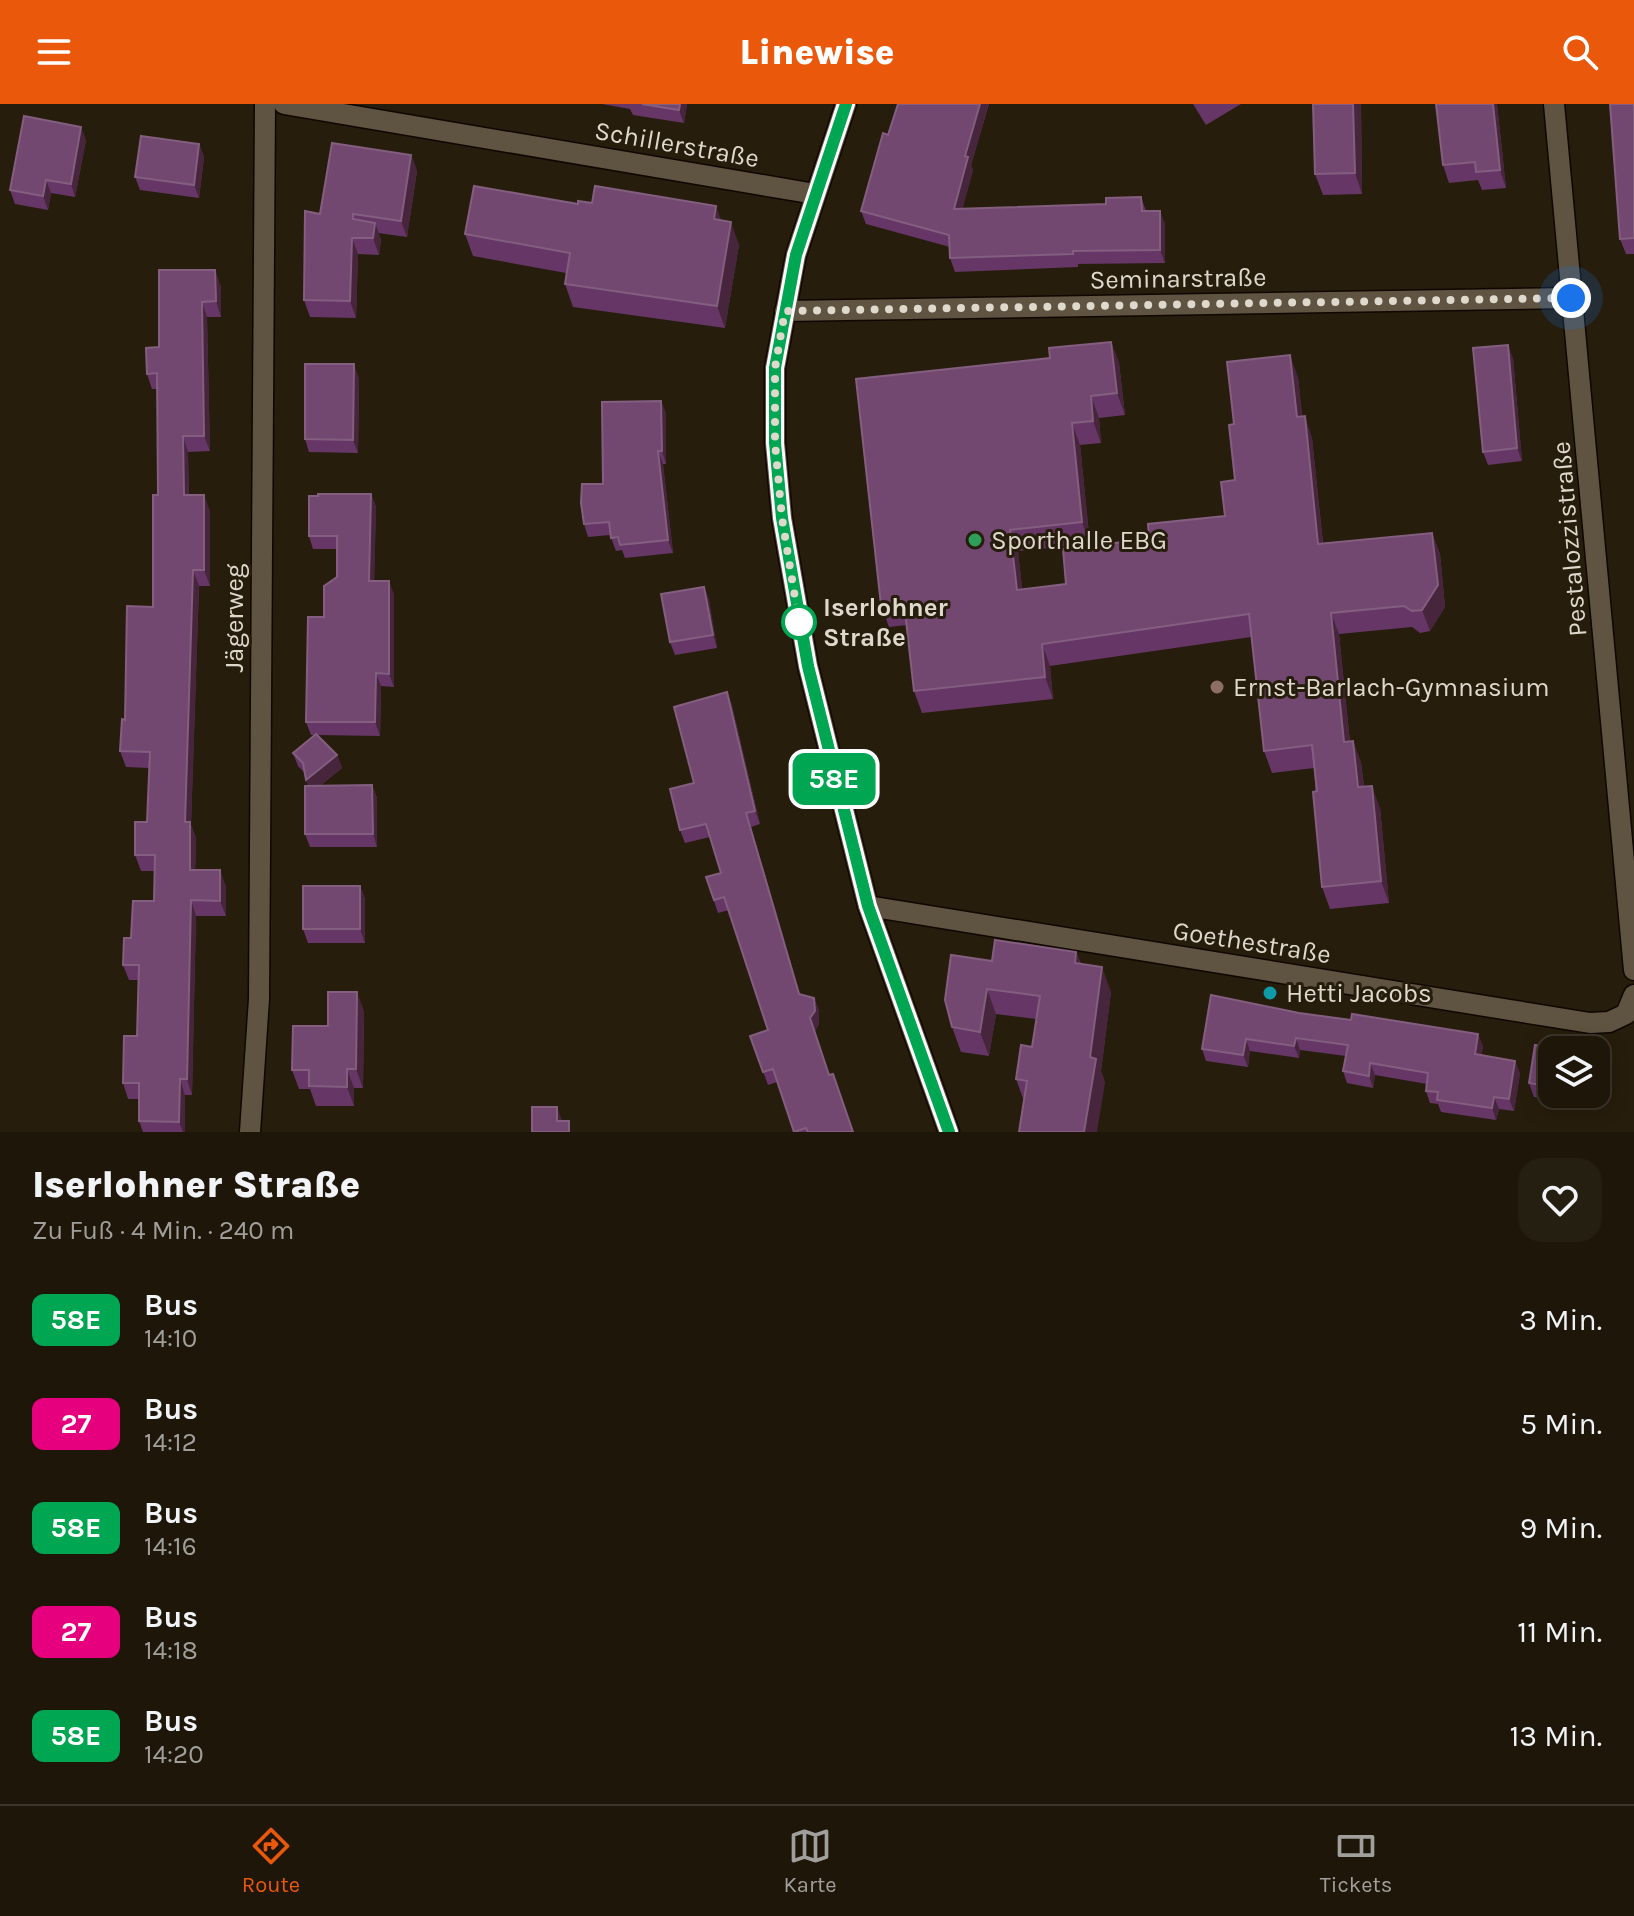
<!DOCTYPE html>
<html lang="de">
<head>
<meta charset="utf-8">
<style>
	body { margin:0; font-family:Karla,sans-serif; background:#251f12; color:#f1f3f6; height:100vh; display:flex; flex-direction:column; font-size:30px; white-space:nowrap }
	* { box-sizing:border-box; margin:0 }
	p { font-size:26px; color:#a09f9c }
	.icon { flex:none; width:44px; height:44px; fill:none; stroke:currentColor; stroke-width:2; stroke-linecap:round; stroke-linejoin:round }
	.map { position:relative; height:1028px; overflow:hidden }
	.side { display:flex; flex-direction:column; background:#1d1609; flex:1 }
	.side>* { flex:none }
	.badge { padding:0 16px; border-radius:12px; font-size:28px; line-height:52px }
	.controls { position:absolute; left:1538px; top:932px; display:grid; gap:16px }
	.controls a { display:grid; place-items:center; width:72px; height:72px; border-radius:16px; background:#1d1609; box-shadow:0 4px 20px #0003,0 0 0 2px #3b352a; font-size:40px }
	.you { position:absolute; width:40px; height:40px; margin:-20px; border:6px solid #fff; border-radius:50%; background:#1a73e8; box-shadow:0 0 0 12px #1a73e833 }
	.map>.badge { position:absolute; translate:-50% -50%; box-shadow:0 0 0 4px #fff }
	.round { display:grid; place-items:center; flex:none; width:84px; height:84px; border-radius:24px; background:#251f12 }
	.overview { display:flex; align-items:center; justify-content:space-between; height:136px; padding:0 32px }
	h1 { font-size:38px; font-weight:800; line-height:60px }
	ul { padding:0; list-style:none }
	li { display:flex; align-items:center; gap:24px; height:104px; padding:0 32px }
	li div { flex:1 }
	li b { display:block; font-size:30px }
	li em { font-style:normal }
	li .badge { min-width:88px; font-weight:700; text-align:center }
	header { display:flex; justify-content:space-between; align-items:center; height:104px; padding:0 32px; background:#ea580c; color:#fff; font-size:36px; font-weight:800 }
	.tabs { display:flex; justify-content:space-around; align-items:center; height:112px; border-top:2px solid #3b352a; background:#1d1609; font-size:22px; color:#a09f9c }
	.tabs a { display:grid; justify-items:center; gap:4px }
	.tabs .selected { color:#ea580c }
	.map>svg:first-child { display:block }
</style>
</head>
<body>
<header><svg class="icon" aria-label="menu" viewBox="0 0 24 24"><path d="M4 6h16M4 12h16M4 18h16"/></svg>Linewise<svg class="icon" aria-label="search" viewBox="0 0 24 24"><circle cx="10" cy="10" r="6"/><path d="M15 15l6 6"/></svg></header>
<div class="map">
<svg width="1634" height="1028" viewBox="0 0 1634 1028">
	<rect width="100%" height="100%" fill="#271d0c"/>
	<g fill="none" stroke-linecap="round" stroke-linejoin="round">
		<defs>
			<g id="minor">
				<path d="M 284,0 L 815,90"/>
				<path d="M 1554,0 L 1634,866"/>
				<path d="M 785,207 L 1571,194"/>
				<path d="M 868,802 L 1590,919 L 1609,918 L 1626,910 L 1634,891"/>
				<path d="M 250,1028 L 259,895 L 265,0"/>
			</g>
			<path id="secondary" d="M 846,0 L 796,151 L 775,264 L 775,339 L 782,414 L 808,562 L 868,802 L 949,1028"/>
		</defs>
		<!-- minor casing -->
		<use href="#minor" stroke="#100700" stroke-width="23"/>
		<!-- secondary casing -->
		<use href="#secondary" stroke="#100700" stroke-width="23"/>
		<!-- minor -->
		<use href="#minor" stroke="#5f5341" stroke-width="20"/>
		<!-- secondary -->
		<use href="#secondary" stroke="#5f5341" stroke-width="20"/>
	</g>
	<!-- wall -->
	<g fill="#653666">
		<path d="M 602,0 L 687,0 L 684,19 L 633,11 L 630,5 Z"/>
		<path d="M 898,0 L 989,0 L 971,61 L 973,66 L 962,105 L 1106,100 L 1141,93 L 1146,107 L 1165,120 L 1165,159 L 1078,160 L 1078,163 L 955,168 L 950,154 L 950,143 L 866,120 L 861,107 Z"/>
		<path d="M 1193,0 L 1241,0 L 1206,21 Z"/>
		<path d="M 1313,0 L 1361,0 L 1362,90 L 1323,91 L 1315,70 Z"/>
		<path d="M 1436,0 L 1497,0 L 1506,84 L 1482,86 L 1478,76 L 1449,79 L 1443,61 Z"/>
		<path d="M 1634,0 L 1634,150 L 1626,150 L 1620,135 Z"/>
		<path d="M 86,36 L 75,93 L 51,89 L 48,106 L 15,100 L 10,86 Z"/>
		<path d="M 199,40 L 204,53 L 199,94 L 140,86 L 135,73 Z"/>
		<path d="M 411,51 L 417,67 L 407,133 L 378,129 L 381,135 L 379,151 L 358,150 L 356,214 L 310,213 L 304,196 L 320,110 Z"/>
		<path d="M 578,100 L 722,117 L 739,141 L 725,224 L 573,203 L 565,180 L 566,169 L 473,152 L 465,130 Z"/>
		<path d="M 159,166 L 221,182 L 221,213 L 207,213 L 210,347 L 188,348 L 189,391 L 210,407 L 210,482 L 199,482 L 191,721 L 196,734 L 195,766 L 226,782 L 226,812 L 196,812 L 192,991 L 185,991 L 185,1028 L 143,1028 L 139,1017 L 139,995 L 128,995 L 123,979 L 137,932 L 139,876 L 129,876 L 123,861 L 131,834 L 154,797 L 154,767 L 141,767 L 135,751 L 147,718 L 149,664 L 126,663 L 120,647 L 125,616 L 153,503 L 158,391 L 157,285 L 152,285 L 147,270 L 159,243 Z"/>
		<path d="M 1111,238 L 1119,259 L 1125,311 L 1099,314 L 1101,339 L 1080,341 L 1090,440 L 1018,447 L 1022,485 L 1066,480 L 1149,435 L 1225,412 L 1235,376 L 1234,320 L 1298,273 L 1302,313 L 1312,334 L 1323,439 L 1432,429 L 1440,450 L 1445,503 L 1430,527 L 1420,529 L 1412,523 L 1339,530 L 1350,638 L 1353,637 L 1361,659 L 1364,682 L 1380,704 L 1389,799 L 1330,805 L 1322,783 L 1314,664 L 1272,669 L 1264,647 L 1251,533 L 1050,562 L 1053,595 L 922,609 L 914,587 L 907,521 L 889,523 L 881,501 Z"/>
		<path d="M 1513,254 L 1522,357 L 1488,361 L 1483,348 Z"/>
		<path d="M 359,274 L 358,349 L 309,348 L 305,335 Z"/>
		<path d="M 661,297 L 666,310 L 666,360 L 663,360 L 673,449 L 625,454 L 622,446 L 616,447 L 610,431 L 588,433 L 584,420 L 603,380 Z"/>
		<path d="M 371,390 L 376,403 L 374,477 L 394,490 L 394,583 L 381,582 L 380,632 L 317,631 L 337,651 L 342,664 L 321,681 L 372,681 L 377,694 L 377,743 L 310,743 L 305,730 L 308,681 L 305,669 L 298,662 L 293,649 L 315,631 L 311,631 L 306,618 L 324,513 L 337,473 L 337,445 L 313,445 L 309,432 Z"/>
		<path d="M 704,483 L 709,496 L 717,544 L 675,551 L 670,538 Z"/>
		<path d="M 727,588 L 732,602 L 760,720 L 751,723 L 800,890 L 814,894 L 819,907 L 819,920 L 815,927 L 829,971 L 853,1028 L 794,1028 L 777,978 L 768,981 L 750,932 L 768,926 L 729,806 L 718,809 L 706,773 L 721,769 L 710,733 L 685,739 L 680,726 Z"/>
		<path d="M 360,782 L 365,795 L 365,839 L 308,839 L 303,825 Z"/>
		<path d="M 1076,848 L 1081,860 L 1111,888 L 1101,967 L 1105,979 L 1024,997 L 1016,975 L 1032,943 L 1036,915 L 996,910 L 989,952 L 961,948 L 952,923 L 992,857 Z"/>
		<path d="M 364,907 L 363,984 L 354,984 L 354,1002 L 316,1002 L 310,985 L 299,985 L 292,966 L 328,922 Z"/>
		<path d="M 1299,909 L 1483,942 L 1481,951 L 1520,969 L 1514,1007 L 1499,1005 L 1496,1016 L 1441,1008 L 1438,1000 L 1430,999 L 1426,987 L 1427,980 L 1375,971 L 1373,984 L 1347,979 L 1343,967 L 1346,952 L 1300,946 L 1299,954 L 1250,947 L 1248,963 L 1206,957 L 1202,945 Z"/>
		<path d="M 1552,946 L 1552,990 L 1570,990 L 1568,998 L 1534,993 L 1529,979 Z"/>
	</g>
	<!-- shaded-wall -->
	<g fill="#47253d">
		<path d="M 680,0 L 687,0 L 684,19 L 679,6 Z"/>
		<path d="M 980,0 L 989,0 L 971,61 L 973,66 L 959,118 L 954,105 L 965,52 Z"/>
		<path d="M 1353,0 L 1361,0 L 1362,90 L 1355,69 Z"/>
		<path d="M 1493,0 L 1497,0 L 1506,84 L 1500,66 Z"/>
		<path d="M 81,23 L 86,36 L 75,93 L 71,80 Z"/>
		<path d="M 199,40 L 204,53 L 199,94 L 194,81 Z"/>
		<path d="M 411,51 L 417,67 L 407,133 L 401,117 Z"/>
		<path d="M 46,76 L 51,89 L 48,106 L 43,92 Z"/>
		<path d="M 716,102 L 724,124 L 714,115 Z"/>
		<path d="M 1160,107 L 1165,120 L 1165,159 L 1160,146 Z"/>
		<path d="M 731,118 L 739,141 L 725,224 L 717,202 Z"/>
		<path d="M 375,119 L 381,135 L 379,151 L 373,134 Z"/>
		<path d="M 352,134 L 358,150 L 356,214 L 350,197 Z"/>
		<path d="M 215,166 L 221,182 L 221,213 L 216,197 Z"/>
		<path d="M 202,198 L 207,213 L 210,347 L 204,332 Z"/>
		<path d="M 1111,238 L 1119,259 L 1125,311 L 1117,289 Z"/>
		<path d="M 1508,241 L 1513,254 L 1522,357 L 1517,344 Z"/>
		<path d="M 1290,251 L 1298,273 L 1305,335 L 1297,313 Z"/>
		<path d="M 354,260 L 359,274 L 358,349 L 353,336 Z"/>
		<path d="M 1091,292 L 1099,314 L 1101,339 L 1093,317 Z"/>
		<path d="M 661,297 L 666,310 L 666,360 L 662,347 Z"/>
		<path d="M 1305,312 L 1312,334 L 1325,461 L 1318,440 Z"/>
		<path d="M 1072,319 L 1080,341 L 1090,440 L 1082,418 Z"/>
		<path d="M 183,332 L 188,348 L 189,407 L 184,391 Z"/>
		<path d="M 658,347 L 663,360 L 673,449 L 668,436 Z"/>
		<path d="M 371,390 L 376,403 L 374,490 L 369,477 Z"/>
		<path d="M 204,391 L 210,407 L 210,482 L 204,466 Z"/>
		<path d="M 1010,426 L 1018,447 L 1025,508 L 1017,486 Z"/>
		<path d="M 1432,429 L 1440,450 L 1445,503 L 1430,527 L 1422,506 Z"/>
		<path d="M 193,466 L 199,482 L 191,721 L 196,734 L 195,782 L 190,766 L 185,718 Z"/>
		<path d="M 389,477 L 394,490 L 394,583 L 389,570 Z"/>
		<path d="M 704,483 L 709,496 L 717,544 L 713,531 Z"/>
		<path d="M 1331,509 L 1339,530 L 1352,660 L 1344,638 Z"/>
		<path d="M 1042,540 L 1050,562 L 1053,595 L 1045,573 Z"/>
		<path d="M 376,569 L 381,582 L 380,632 L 375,618 Z"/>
		<path d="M 727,588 L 732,602 L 760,720 L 755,707 Z"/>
		<path d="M 1353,637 L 1361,659 L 1366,705 L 1358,683 Z"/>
		<path d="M 337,651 L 342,664 L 310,690 L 306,676 Z"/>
		<path d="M 372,681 L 377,694 L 377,743 L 373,730 Z"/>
		<path d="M 1372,682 L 1380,704 L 1389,799 L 1381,777 Z"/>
		<path d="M 746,709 L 751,723 L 804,903 L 799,890 Z"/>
		<path d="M 220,766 L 226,782 L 226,812 L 220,797 Z"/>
		<path d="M 360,782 L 365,795 L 365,839 L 360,825 Z"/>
		<path d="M 191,796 L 196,812 L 192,991 L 187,975 Z"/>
		<path d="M 1076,848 L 1085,872 L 1075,859 Z"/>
		<path d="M 1102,863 L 1111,888 L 1101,967 L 1105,979 L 1097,1028 L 1084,1028 L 1090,953 Z"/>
		<path d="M 987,885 L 996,910 L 989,952 L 980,928 Z"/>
		<path d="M 357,888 L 364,907 L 363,984 L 356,965 Z"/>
		<path d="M 814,894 L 819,907 L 819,920 L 815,927 L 810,914 Z"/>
		<path d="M 1478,930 L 1483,942 L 1480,962 L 1475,950 Z"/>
		<path d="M 1296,934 L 1300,946 L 1299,954 L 1294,942 Z"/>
		<path d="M 1246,935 L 1250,947 L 1248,963 L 1243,951 Z"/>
		<path d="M 1515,957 L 1520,969 L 1514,1007 L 1509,995 Z"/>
		<path d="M 1370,959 L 1375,971 L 1373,984 L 1369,972 Z"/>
		<path d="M 347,965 L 354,984 L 354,1002 L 347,983 Z"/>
		<path d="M 180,975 L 185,991 L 185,1028 L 183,1028 L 179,1018 Z"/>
		<path d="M 1494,993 L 1499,1005 L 1496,1016 L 1492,1004 Z"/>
		<path d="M 557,1003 L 562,1016 L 562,1028 L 557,1017 Z"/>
	</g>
	<!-- building -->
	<g fill="#724871" stroke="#835e7f" stroke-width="2">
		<path d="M 642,0 L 680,0 L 679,6 Z"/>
		<path d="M 898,0 L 980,0 L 965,52 L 968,53 L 954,105 L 1106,100 L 1106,94 L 1141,93 L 1142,107 L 1160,107 L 1160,146 L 1073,147 L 1073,150 L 950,154 L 949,131 L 861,107 L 883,29 L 888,31 Z"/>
		<path d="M 1313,0 L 1353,0 L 1355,69 L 1315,70 Z"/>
		<path d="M 1436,0 L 1493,0 L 1500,66 L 1476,68 L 1475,58 L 1443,61 Z"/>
		<path d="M 1610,0 L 1634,0 L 1634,134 L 1620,135 Z"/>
		<path d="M 24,12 L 81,23 L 71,80 L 46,76 L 43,92 L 10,86 Z"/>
		<path d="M 141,32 L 199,40 L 194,81 L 135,73 Z"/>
		<path d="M 332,39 L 411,51 L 401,117 L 353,110 L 353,115 L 375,119 L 373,134 L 352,134 L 350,197 L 304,196 L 305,107 L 320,110 Z"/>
		<path d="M 474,82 L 578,100 L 578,97 L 592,99 L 595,82 L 716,102 L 714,115 L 731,118 L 717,202 L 565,180 L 570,149 L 465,130 Z"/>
		<path d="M 159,166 L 215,166 L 216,197 L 202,198 L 204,332 L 183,332 L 184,391 L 204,391 L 204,466 L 193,466 L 185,718 L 190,718 L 190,766 L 220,766 L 220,797 L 191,796 L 187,975 L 180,975 L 179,1018 L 139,1017 L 139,979 L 123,979 L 124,932 L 137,932 L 139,861 L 123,861 L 124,834 L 131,834 L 133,797 L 154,797 L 155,751 L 135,751 L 135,718 L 147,718 L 150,648 L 120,647 L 122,615 L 125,616 L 127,502 L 153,503 L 153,391 L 158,391 L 157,269 L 147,270 L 146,244 L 159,243 Z"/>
		<path d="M 1111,238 L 1117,289 L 1091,292 L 1093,317 L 1072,319 L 1082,418 L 1010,426 L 1017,486 L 1066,480 L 1063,445 L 1149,435 L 1148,420 L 1225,412 L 1221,378 L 1235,376 L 1229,321 L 1234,320 L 1227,258 L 1290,251 L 1297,313 L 1305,312 L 1318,440 L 1432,429 L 1438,481 L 1422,506 L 1412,507 L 1404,502 L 1331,509 L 1344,638 L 1353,637 L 1358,683 L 1372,682 L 1381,777 L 1322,783 L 1313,688 L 1317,687 L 1312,641 L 1264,647 L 1249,510 L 1042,540 L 1045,573 L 914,587 L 904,499 L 881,501 L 856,275 L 1050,254 L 1049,244 Z"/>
		<path d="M 1508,241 L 1517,344 L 1483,348 L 1473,244 Z"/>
		<path d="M 305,260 L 354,260 L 353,336 L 305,335 Z"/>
		<path d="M 661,297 L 662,347 L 658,347 L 668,436 L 620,441 L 618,433 L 611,434 L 609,418 L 584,420 L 581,399 L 582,380 L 603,380 L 602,298 Z"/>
		<path d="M 318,390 L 371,390 L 369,477 L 389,477 L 389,570 L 376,569 L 375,618 L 306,618 L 308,513 L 324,513 L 324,482 L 337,473 L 337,432 L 309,432 L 309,392 L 318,392 Z"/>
		<path d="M 704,483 L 713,531 L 670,538 L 661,490 Z"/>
		<path d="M 727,588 L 755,707 L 746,709 L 799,890 L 814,894 L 815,907 L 810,914 L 829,971 L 833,970 L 853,1028 L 808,1028 L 806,1024 L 794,1028 L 773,965 L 763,968 L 750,932 L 768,926 L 724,793 L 714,796 L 706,773 L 721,769 L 706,720 L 680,726 L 670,685 L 694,679 L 674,603 Z"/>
		<path d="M 316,630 L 337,651 L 306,676 L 303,659 L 293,649 Z"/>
		<path d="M 372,681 L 373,730 L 305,730 L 305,682 Z"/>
		<rect x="303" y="782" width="57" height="43"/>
		<path d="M 995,836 L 1076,848 L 1075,859 L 1102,863 L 1090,953 L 1096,955 L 1084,1028 L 1019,1028 L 1027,977 L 1016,975 L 1021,941 L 1032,943 L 1040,892 L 987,885 L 980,928 L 952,923 L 945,896 L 951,851 L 992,857 Z"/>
		<path d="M 328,888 L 357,888 L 356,965 L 347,965 L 347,983 L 309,982 L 309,966 L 292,966 L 293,922 L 328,922 Z"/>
		<path d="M 1211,891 L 1299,909 L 1351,916 L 1352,910 L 1478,930 L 1475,950 L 1515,957 L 1509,995 L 1494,993 L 1492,1004 L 1437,996 L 1438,988 L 1426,987 L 1428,969 L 1370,959 L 1369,972 L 1343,967 L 1348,941 L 1296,934 L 1294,942 L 1246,935 L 1243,951 L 1202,945 Z"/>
		<path d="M 1535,941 L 1568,946 L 1552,946 L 1552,983 L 1529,979 Z"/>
		<path d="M 532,1003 L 557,1003 L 557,1017 L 569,1017 L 569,1028 L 532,1028 Z"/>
	</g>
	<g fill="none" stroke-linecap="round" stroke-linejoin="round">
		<defs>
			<path id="line" d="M 846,0 L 796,151 L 775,264 L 775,339 L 782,414 L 808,562 L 868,802 L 949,1028"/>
		</defs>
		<!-- line casing -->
		<use href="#line" stroke="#fff" stroke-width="18"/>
		<!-- line -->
		<use href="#line" stroke="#00a651" stroke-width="12"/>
		<!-- walk -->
		<path stroke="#dfd8cd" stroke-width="8" stroke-dasharray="0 14.4" d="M 799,518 L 782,414 L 775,339 L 775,264 L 785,207 L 1571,194"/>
	</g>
	<!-- markers -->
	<circle fill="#2e9e5b" stroke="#271d0c" stroke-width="3" cx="975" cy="436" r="8"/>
	<circle fill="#fff" stroke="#00a651" stroke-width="4" cx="799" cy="518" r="16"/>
	<circle fill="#8d6e63" stroke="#271d0c" stroke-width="3" cx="1217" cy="583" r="8"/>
	<circle fill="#0f9aa8" stroke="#271d0c" stroke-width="3" cx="1270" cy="889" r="8"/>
	<g text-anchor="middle" stroke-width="6" stroke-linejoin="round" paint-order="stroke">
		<!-- street labels -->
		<g font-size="26" fill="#dfd8cd" stroke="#271d0c">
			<text transform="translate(677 40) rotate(10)" y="9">Schillerstraße</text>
			<text transform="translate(1178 174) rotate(-1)" y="9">Seminarstraße</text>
			<text transform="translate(1569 435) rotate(-95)" y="9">Pestalozzistraße</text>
			<text transform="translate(234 514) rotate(-90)" y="9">Jägerweg</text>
			<text transform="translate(1252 838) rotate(9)" y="9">Goethestraße</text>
		</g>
		<!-- poi labels -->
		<g font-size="26" fill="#dfd8cd" stroke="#271d0c" text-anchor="start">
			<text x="991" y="445">Sporthalle EBG</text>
			<text x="1233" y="592">Ernst-Barlach-Gymnasium</text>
			<text x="1286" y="898">Hetti Jacobs</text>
		</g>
		<!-- stop labels -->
		<g font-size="26" font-weight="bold" fill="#dfd8cd" stroke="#271d0c" text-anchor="start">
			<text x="823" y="512">Iserlohner<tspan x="823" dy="30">Straße</tspan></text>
		</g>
	</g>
</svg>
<div class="controls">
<a><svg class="icon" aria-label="layers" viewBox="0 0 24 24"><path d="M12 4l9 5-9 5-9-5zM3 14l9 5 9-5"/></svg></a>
</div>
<div class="you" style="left:1571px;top:194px"></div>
<b class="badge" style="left:834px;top:675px;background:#00a651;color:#fff">58E</b>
</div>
<section class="side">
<div class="overview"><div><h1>Iserlohner Straße</h1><p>Zu Fuß · 4 Min. · 240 m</p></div><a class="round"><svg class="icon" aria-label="heart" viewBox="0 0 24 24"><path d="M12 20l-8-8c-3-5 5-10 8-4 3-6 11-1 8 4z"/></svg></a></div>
<ul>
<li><span class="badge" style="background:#00a651;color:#fff">58E</span><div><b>Bus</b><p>14:10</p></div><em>3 Min.</em></li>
<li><span class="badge" style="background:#e6007e;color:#fff">27</span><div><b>Bus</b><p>14:12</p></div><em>5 Min.</em></li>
<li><span class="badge" style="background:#00a651;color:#fff">58E</span><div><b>Bus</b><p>14:16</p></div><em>9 Min.</em></li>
<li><span class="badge" style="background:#e6007e;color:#fff">27</span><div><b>Bus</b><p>14:18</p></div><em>11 Min.</em></li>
<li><span class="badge" style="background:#00a651;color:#fff">58E</span><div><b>Bus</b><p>14:20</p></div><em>13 Min.</em></li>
</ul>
</section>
<nav class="tabs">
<a class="selected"><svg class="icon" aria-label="directions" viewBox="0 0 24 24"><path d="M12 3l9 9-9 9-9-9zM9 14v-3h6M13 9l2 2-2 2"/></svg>Route</a>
<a><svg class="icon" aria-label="map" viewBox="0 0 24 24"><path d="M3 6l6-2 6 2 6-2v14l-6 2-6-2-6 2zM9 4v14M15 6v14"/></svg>Karte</a>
<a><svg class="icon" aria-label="tickets" viewBox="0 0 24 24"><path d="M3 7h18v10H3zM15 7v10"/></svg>Tickets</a>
</nav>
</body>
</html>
